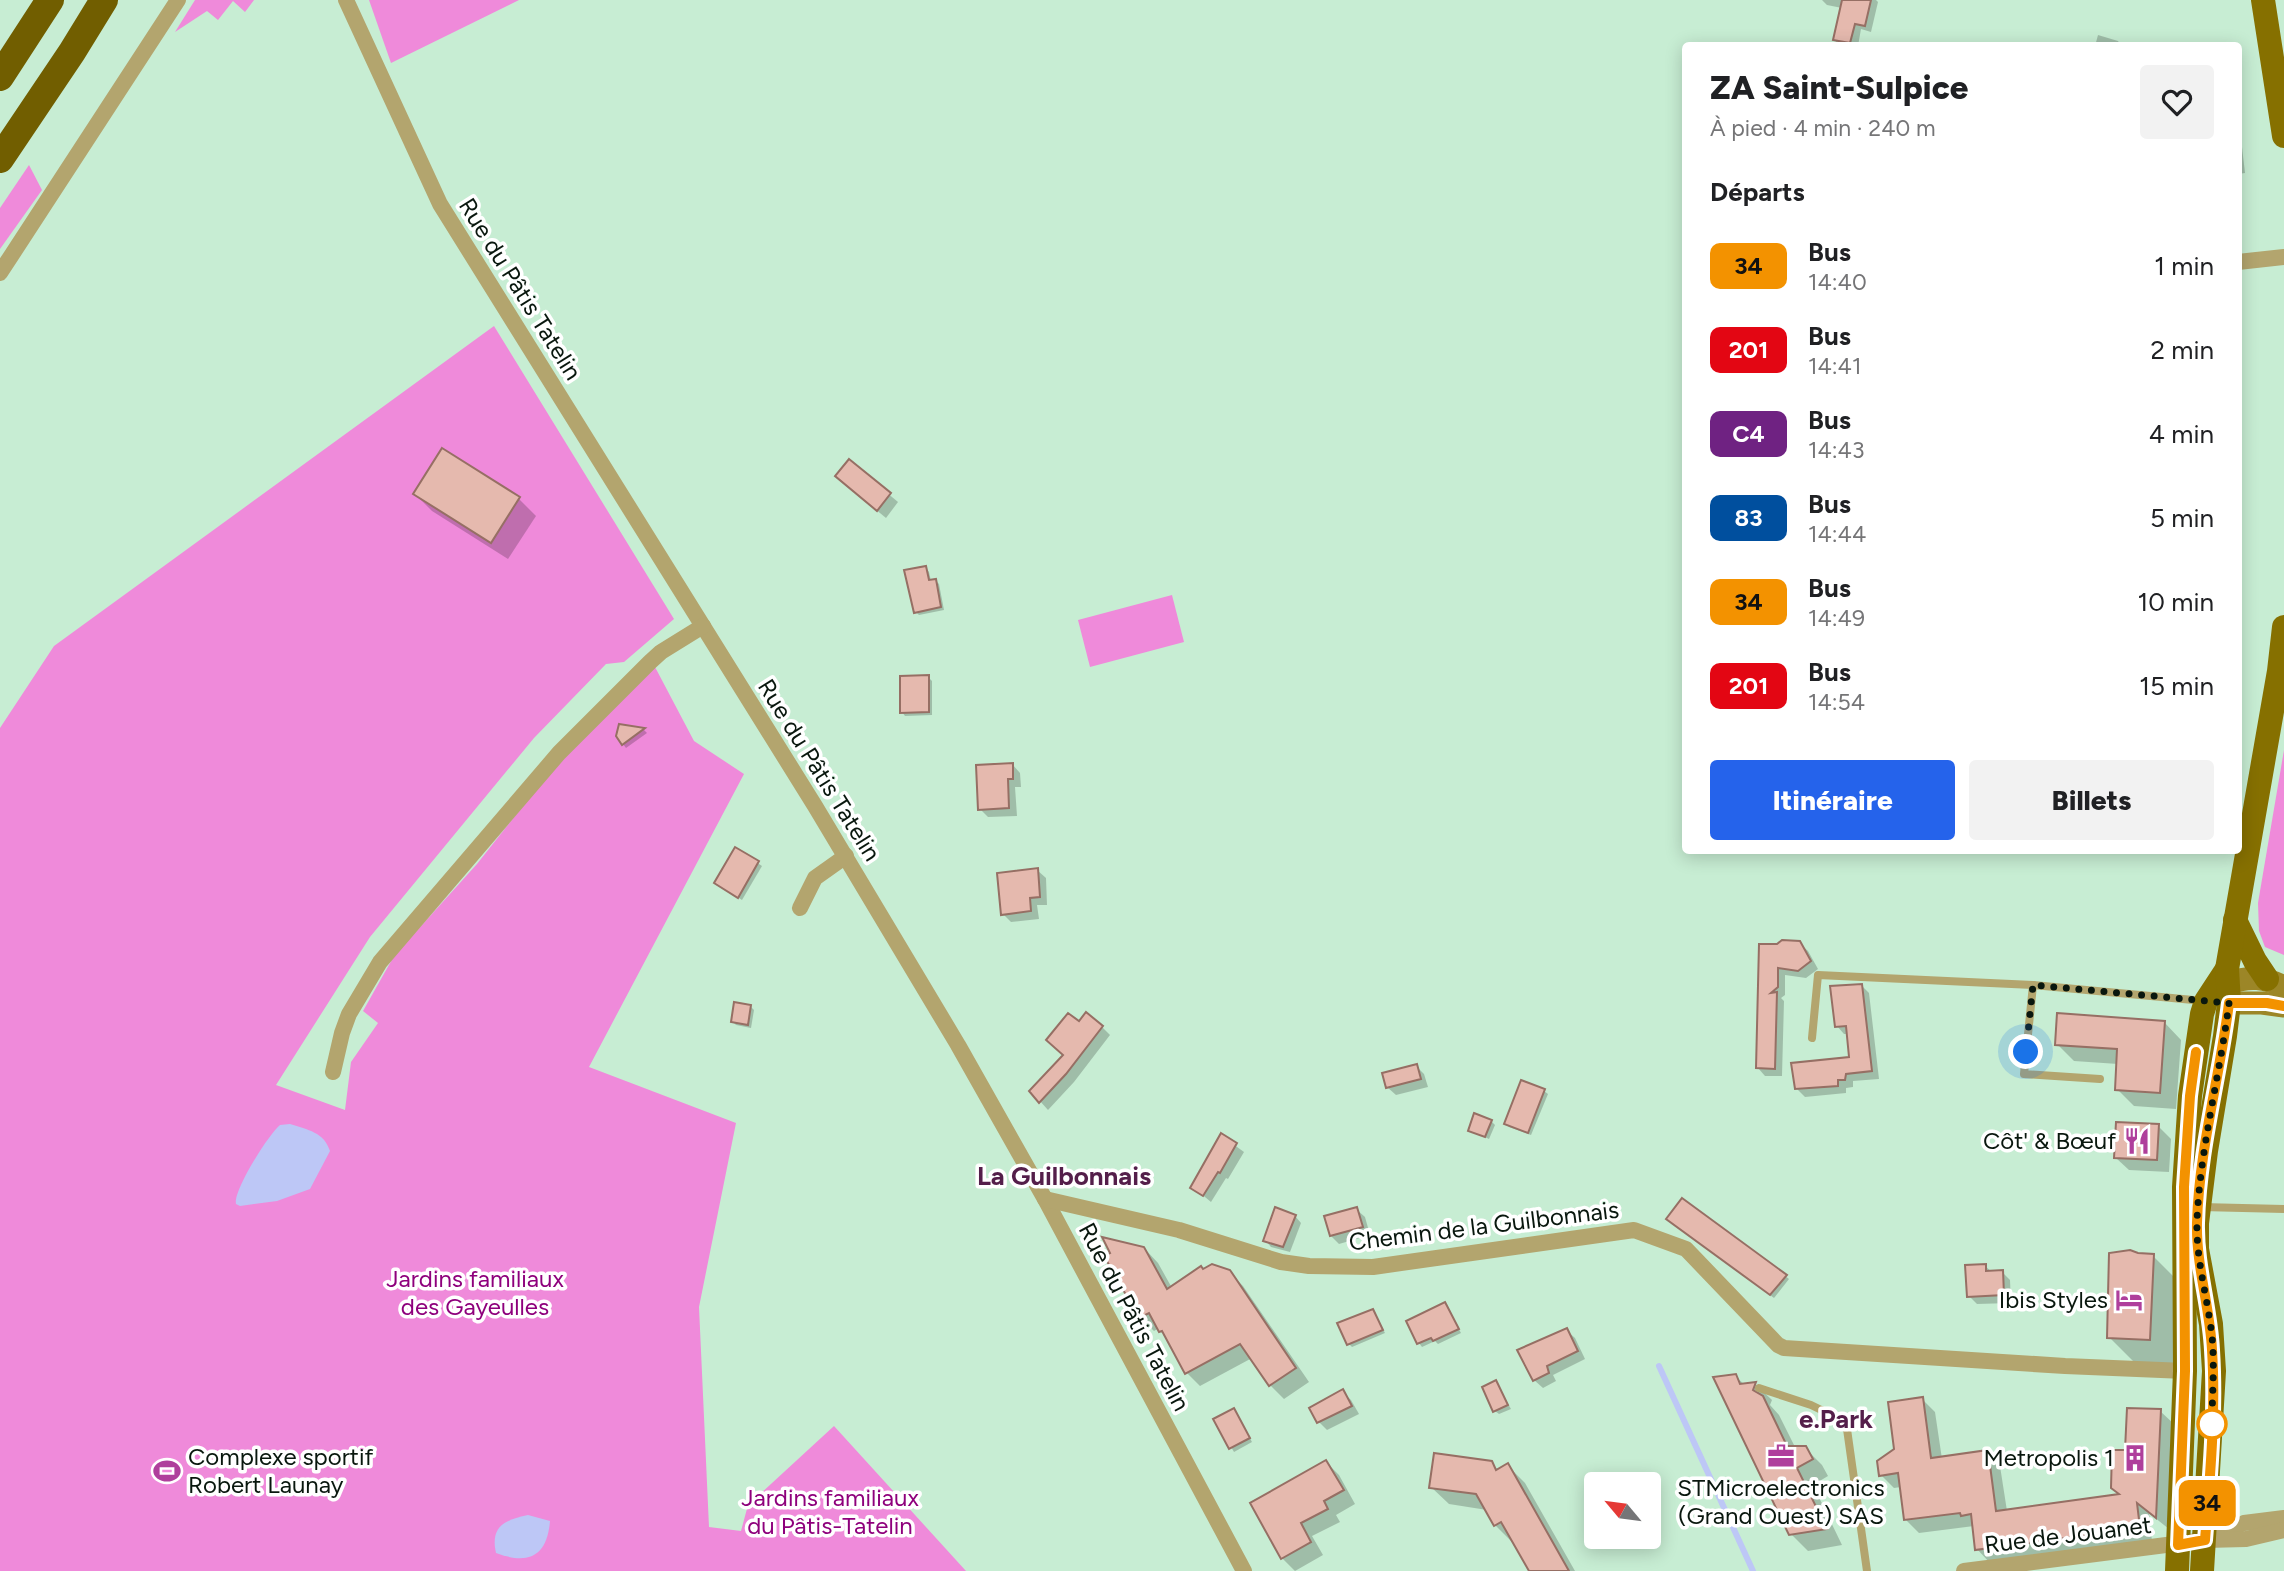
<!DOCTYPE html>
<html lang="fr">
<head>
<meta charset="utf-8">
<style>
	body { margin:0; font-family:Figtree,sans-serif; background:#f2f2f2; color:#202124; height:100vh; display:flex; flex-direction:column; font-size:26px; white-space:nowrap }
	* { box-sizing:border-box; margin:0 }
	p { font-size:23px; color:#757577 }
	.icon { flex:none; width:38px; height:38px; fill:none; stroke:currentColor; stroke-width:2; stroke-linecap:round; stroke-linejoin:round }
	.map { position:relative; flex:1; overflow:hidden }
	.side { position:absolute; left:1682px; top:42px; width:560px; height:812px; display:flex; flex-direction:column; background:#fff; border-radius:7px; box-shadow:0 4px 18px #0003 }
	.side>* { flex:none }
	.badge { padding:0 14px; border-radius:10px; font-size:24px; line-height:46px }
	.needle { width:46px; rotate:299deg }
	.buttons { position:absolute; left:1584px; top:1472px; display:grid; gap:14px }
	.buttons a { display:grid; place-items:center; width:77px; height:77px; border-radius:7px; background:#fff; box-shadow:0 4px 18px #0003; font-size:35px }
	.you { position:absolute; width:35px; height:35px; margin:-18px; border:5px solid #fff; border-radius:50%; background:#1a73e8; box-shadow:0 0 0 10px #1a73e833 }
	.map>.badge { position:absolute; translate:-50% -50%; box-shadow:0 0 0 4px #fff }
	h2 { padding:0 28px; font-size:26px; line-height:63px }
	.round { display:grid; place-items:center; flex:none; width:74px; height:74px; border-radius:7px; background:#f2f2f2 }
	.summary { display:flex; align-items:center; justify-content:space-between; height:119px; padding:0 28px }
	h1 { font-size:33px; font-weight:800; line-height:52px }
	.action { display:flex; gap:14px; margin-top:auto; padding:14px 28px }
	.action a { flex:1; height:80px; border-radius:7px; background:#2563eb; color:#fff; font-size:28px; font-weight:800; line-height:80px; text-align:center }
	.action a+a { background:#f2f2f2; color:#202124 }
	ul { padding:0; list-style:none }
	li { display:flex; align-items:center; gap:21px; height:84px; padding:0 28px }
	li div { flex:1 }
	li b { display:block; font-size:26px }
	li em { font-style:normal }
	li .badge { min-width:77px; font-weight:700; text-align:center }
	.map>svg:first-child { display:block }
</style>
</head>
<body>
<div class="map">
<svg width="2284" height="1571" viewBox="0 0 2284 1571">
	<rect width="100%" height="100%" fill="#c7edd3"/>
	<!-- green -->
	<g fill="#ef8ada">
		<path d="M 195,0 L 254,0 L 245,12 L 233,1 L 218,20 L 207,11 L 175,32 Z"/>
		<path d="M 369,0 L 519,0 L 391,63 Z"/>
		<path d="M 29,165 L 42,190 L 0,249 L 0,208 Z"/>
		<path d="M 494,326 L 674,619 L 624,662 L 606,664 L 534,738 L 370,937 L 276,1085 L 345,1110 L 351,1062 L 378,1023 L 363,1011 L 394,956 L 477,864 L 556,764 L 655,667 L 694,741 L 744,774 L 589,1067 L 736,1123 L 699,1307 L 709,1527 L 741,1531 L 748,1505 L 834,1426 L 966,1571 L 0,1571 L 0,728 L 54,646 Z"/>
		<path d="M 1172,595 L 1184,642 L 1090,667 L 1078,620 Z"/>
		<path d="M 2284,750 L 2284,955 L 2265,947 L 2259,931 L 2258,903 Z"/>
	</g>
	<!-- water -->
	<g fill="#bdc7f6">
		<path d="M 290,1124 C 308,1130 324,1132 330,1151 L 310,1189 L 277,1201 L 240,1206 L 236,1204 C 233,1191 268,1135 280,1125 Z"/>
		<path d="M 528,1515 L 550,1521 C 547,1557 528,1565 496,1553 C 490,1526 505,1520 528,1515 Z"/>
	</g>
	<!-- shadow -->
	<g fill="#0003">
		<path d="M 1822,0 L 1876,0 L 1878,2 L 1871,32 L 1861,29 L 1858,46 L 1835,46 L 1842,8 L 1827,5 Z"/>
		<path d="M 2098,35 L 2118,41 L 2121,46 L 2095,46 Z"/>
		<path d="M 1985,42 L 1999,46 L 1984,46 Z"/>
		<path d="M 2238,143 L 2242,147 L 2245,173 L 2238,174 Z"/>
		<path d="M 442,450 L 519,499 L 536,516 L 508,559 L 432,511 L 415,494 Z"/>
		<path d="M 849,461 L 898,502 L 886,518 L 845,484 Z"/>
		<path d="M 926,568 L 929,572 L 931,581 L 935,580 L 939,584 L 944,610 L 919,615 L 916,612 Z"/>
		<path d="M 928,677 L 932,681 L 932,715 L 905,716 L 902,712 Z"/>
		<path d="M 620,726 L 644,730 L 647,733 L 626,748 L 623,744 Z"/>
		<path d="M 1012,764 L 1020,773 L 1021,787 L 1015,787 L 1017,816 L 988,817 L 980,809 Z"/>
		<path d="M 736,849 L 762,866 L 742,900 L 716,883 Z"/>
		<path d="M 1037,870 L 1046,878 L 1047,905 L 1037,905 L 1039,919 L 1011,922 L 1003,914 Z"/>
		<path d="M 1799,943 L 1808,951 L 1818,969 L 1806,978 L 1785,975 L 1785,995 L 1781,998 L 1784,1001 L 1782,1076 L 1765,1076 L 1758,1068 L 1761,946 Z"/>
		<path d="M 1861,985 L 1869,993 L 1879,1079 L 1853,1081 L 1853,1087 L 1846,1088 L 1846,1093 L 1805,1097 L 1797,1089 L 1851,1058 L 1848,1034 L 1844,1034 L 1837,1026 Z"/>
		<path d="M 751,1007 L 754,1010 L 751,1028 L 736,1025 L 733,1022 Z"/>
		<path d="M 2164,1022 L 2181,1040 L 2176,1109 L 2134,1106 L 2117,1089 L 2118,1064 L 2074,1061 L 2057,1044 Z"/>
		<path d="M 1079,1024 L 1102,1027 L 1110,1035 L 1074,1082 L 1048,1110 L 1031,1091 L 1064,1055 Z"/>
		<path d="M 1416,1066 L 1424,1074 L 1428,1087 L 1396,1095 L 1387,1087 Z"/>
		<path d="M 1544,1091 L 1548,1094 L 1531,1135 L 1509,1127 L 1506,1124 Z"/>
		<path d="M 1491,1121 L 1495,1125 L 1489,1139 L 1470,1130 Z"/>
		<path d="M 2158,1126 L 2171,1139 L 2169,1172 L 2129,1170 L 2116,1158 Z"/>
		<path d="M 1222,1136 L 1244,1152 L 1228,1179 L 1226,1178 L 1211,1202 L 1193,1187 Z"/>
		<path d="M 1356,1209 L 1365,1217 L 1370,1235 L 1339,1244 L 1331,1236 Z"/>
		<path d="M 1295,1216 L 1301,1223 L 1290,1252 L 1271,1247 L 1265,1240 Z"/>
		<path d="M 1672,1222 L 1785,1276 L 1789,1279 L 1774,1298 Z"/>
		<path d="M 1144,1248 L 1158,1263 L 1172,1288 L 1204,1271 L 1229,1272 L 1243,1286 L 1309,1382 L 1284,1399 L 1270,1385 L 1252,1358 L 1200,1386 L 1187,1373 L 1168,1338 L 1159,1328 L 1154,1331 L 1140,1317 Z"/>
		<path d="M 2153,1256 L 2190,1293 L 2187,1376 L 2146,1374 L 2109,1337 Z"/>
		<path d="M 1985,1266 L 1992,1272 L 2002,1272 L 2010,1280 L 2011,1303 L 1977,1304 L 1969,1296 Z"/>
		<path d="M 1445,1304 L 1461,1333 L 1438,1344 L 1435,1341 L 1422,1347 L 1419,1343 Z"/>
		<path d="M 1373,1312 L 1385,1333 L 1352,1347 L 1349,1344 Z"/>
		<path d="M 1566,1330 L 1575,1338 L 1585,1359 L 1553,1375 L 1556,1381 L 1543,1388 L 1534,1380 Z"/>
		<path d="M 1735,1376 L 1745,1385 L 1755,1384 L 1772,1400 L 1770,1405 L 1779,1415 L 1795,1447 L 1805,1448 L 1822,1465 L 1828,1476 L 1813,1485 L 1842,1545 L 1808,1551 L 1791,1534 Z"/>
		<path d="M 1495,1382 L 1511,1409 L 1499,1414 L 1495,1411 Z"/>
		<path d="M 1342,1392 L 1351,1400 L 1359,1414 L 1327,1430 L 1319,1422 Z"/>
		<path d="M 1922,1399 L 1935,1412 L 1942,1459 L 1987,1452 L 2000,1466 L 2007,1511 L 2122,1496 L 2127,1452 L 2160,1411 L 2174,1424 L 2169,1529 L 2149,1513 L 2152,1541 L 1990,1563 L 1977,1549 L 1974,1526 L 1919,1533 L 1905,1519 L 1901,1487 L 1894,1488 L 1881,1475 Z"/>
		<path d="M 1237,1414 L 1252,1442 L 1234,1452 L 1215,1420 Z"/>
		<path d="M 1326,1462 L 1339,1475 L 1355,1504 L 1336,1515 L 1340,1522 L 1312,1536 L 1323,1555 L 1295,1571 L 1282,1558 Z"/>
		<path d="M 1491,1463 L 1499,1471 L 1508,1466 L 1525,1483 L 1575,1571 L 1531,1571 L 1514,1541 L 1512,1542 L 1495,1525 L 1487,1510 L 1449,1504 L 1431,1487 Z"/>
	</g>
	<g fill="none" stroke-linecap="round" stroke-linejoin="round">
		<!-- stream -->
		<path stroke="#bdc7f6" stroke-width="6" d="M 1659,1366 L 1753,1571"/>
	</g>
	<!-- building -->
	<g fill="#e5b9ae" stroke="#966f64" stroke-width="2">
		<path d="M 1842,0 L 1871,0 L 1865,26 L 1855,24 L 1850,43 L 1833,40 Z"/>
		<path d="M 442,448 L 520,497 L 491,543 L 413,494 Z"/>
		<path d="M 849,459 L 891,493 L 877,511 L 835,476 Z"/>
		<path d="M 926,566 L 929,580 L 936,579 L 941,607 L 914,613 L 904,570 Z"/>
		<path d="M 929,675 L 929,712 L 900,713 L 900,676 Z"/>
		<path d="M 619,724 L 645,728 L 622,745 L 616,736 Z"/>
		<path d="M 1013,763 L 1013,779 L 1008,779 L 1009,808 L 978,810 L 976,765 Z"/>
		<path d="M 735,847 L 759,861 L 738,898 L 714,883 Z"/>
		<path d="M 1038,868 L 1040,897 L 1030,898 L 1031,911 L 1001,915 L 997,873 Z"/>
		<path d="M 1782,940 L 1800,941 L 1811,961 L 1798,971 L 1778,968 L 1778,987 L 1771,993 L 1777,992 L 1775,1069 L 1756,1068 L 1759,944 L 1777,944 Z"/>
		<path d="M 1862,984 L 1872,1071 L 1846,1074 L 1845,1080 L 1838,1080 L 1838,1086 L 1795,1089 L 1791,1063 L 1849,1057 L 1846,1026 L 1835,1027 L 1830,986 Z"/>
		<path d="M 734,1002 L 751,1005 L 748,1025 L 731,1022 Z"/>
		<path d="M 1086,1012 L 1103,1026 L 1066,1074 L 1039,1103 L 1029,1091 L 1063,1055 L 1046,1040 L 1068,1013 L 1079,1021 Z"/>
		<path d="M 2057,1013 L 2165,1021 L 2160,1093 L 2115,1090 L 2117,1049 L 2055,1045 Z"/>
		<path d="M 1417,1064 L 1421,1079 L 1386,1088 L 1382,1073 Z"/>
		<path d="M 1521,1080 L 1545,1089 L 1528,1133 L 1504,1124 Z"/>
		<path d="M 1474,1113 L 1492,1120 L 1485,1137 L 1468,1131 Z"/>
		<path d="M 2116,1122 L 2159,1124 L 2157,1160 L 2114,1158 Z"/>
		<path d="M 1221,1133 L 1237,1143 L 1220,1173 L 1218,1172 L 1203,1196 L 1190,1188 Z"/>
		<path d="M 1682,1198 L 1787,1275 L 1770,1295 L 1666,1219 Z"/>
		<path d="M 1275,1207 L 1296,1215 L 1283,1247 L 1263,1241 Z"/>
		<path d="M 1357,1207 L 1363,1227 L 1330,1236 L 1324,1216 Z"/>
		<path d="M 1102,1237 L 1144,1247 L 1167,1289 L 1201,1266 L 1203,1269 L 1212,1264 L 1230,1270 L 1296,1368 L 1269,1386 L 1240,1344 L 1185,1374 L 1162,1331 L 1159,1332 L 1149,1313 L 1139,1318 L 1104,1256 L 1110,1253 Z"/>
		<path d="M 2130,1250 L 2138,1253 L 2154,1254 L 2150,1340 L 2107,1338 L 2109,1253 Z"/>
		<path d="M 1986,1264 L 1986,1271 L 2003,1270 L 2004,1295 L 1967,1297 L 1965,1265 Z"/>
		<path d="M 1445,1302 L 1459,1329 L 1433,1341 L 1431,1338 L 1417,1344 L 1406,1321 Z"/>
		<path d="M 1373,1309 L 1383,1330 L 1347,1345 L 1337,1323 Z"/>
		<path d="M 1567,1328 L 1578,1351 L 1547,1366 L 1549,1373 L 1533,1381 L 1517,1350 Z"/>
		<path d="M 1736,1374 L 1740,1384 L 1756,1382 L 1753,1390 L 1763,1396 L 1787,1446 L 1806,1446 L 1813,1459 L 1797,1468 L 1827,1529 L 1789,1535 L 1713,1377 Z"/>
		<path d="M 1496,1380 L 1508,1405 L 1493,1412 L 1482,1387 Z"/>
		<path d="M 1343,1389 L 1352,1406 L 1317,1423 L 1309,1408 Z"/>
		<path d="M 1923,1397 L 1931,1458 L 1988,1450 L 1996,1511 L 2119,1494 L 2111,1488 L 2112,1450 L 2125,1450 L 2127,1408 L 2161,1409 L 2156,1518 L 2137,1503 L 2140,1528 L 1975,1550 L 1971,1514 L 1961,1516 L 1960,1513 L 1904,1520 L 1898,1473 L 1879,1476 L 1877,1461 L 1894,1449 L 1888,1402 Z"/>
		<path d="M 1234,1408 L 1250,1438 L 1229,1449 L 1213,1419 Z"/>
		<path d="M 1434,1453 L 1492,1461 L 1496,1470 L 1508,1463 L 1569,1571 L 1529,1571 L 1501,1522 L 1494,1526 L 1476,1494 L 1429,1488 Z"/>
		<path d="M 1326,1460 L 1344,1490 L 1324,1501 L 1328,1509 L 1301,1523 L 1311,1542 L 1281,1559 L 1250,1503 Z"/>
	</g>
	<g fill="none" stroke-linecap="round" stroke-linejoin="round">
		<!-- lane -->
		<g stroke="#b3a56e" stroke-width="8">
			<path d="M 1812,1038 L 1818,975 L 2033,985"/>
			<path d="M 2100,1079 L 2024,1074 L 2033,985 L 2204,1001"/>
			<path d="M 2201,1207 L 2284,1209"/>
			<path d="M 1759,1388 L 1811,1405 L 1846,1422 L 1867,1571"/>
		</g>
		<!-- street -->
		<g stroke="#b3a56e" stroke-width="16">
			<path d="M 346,0 L 440,204 L 815,806 L 958,1045 L 1045,1199 L 1244,1571"/>
			<path d="M 2238,262 L 2284,257"/>
			<path d="M 0,273 L 178,0"/>
			<path d="M 800,908 L 815,878 L 846,856"/>
			<path d="M 333,1072 L 342,1033 L 349,1014 L 380,962 L 559,753 L 650,662 L 661,652 L 703,626"/>
			<path d="M 1045,1199 L 1179,1230 L 1281,1262 L 1309,1266 L 1373,1267 L 1634,1230 L 1686,1249 L 1778,1345 L 1784,1348 L 2065,1366 L 2185,1371"/>
			<path d="M 2214,1536 L 2244,1523 L 2284,1518"/>
			<path d="M 1964,1571 L 2205,1540 L 2246,1539 L 2284,1530"/>
		</g>
		<!-- secondary -->
		<g stroke="#9c8627" stroke-width="23">
			<path d="M 2229,983 C 2249,976 2265,977 2284,987"/>
			<path d="M 2229,1003 L 2262,1003 L 2284,1006"/>
		</g>
		<!-- primary -->
		<g stroke="#867000" stroke-width="24">
			<path d="M 2263,0 L 2284,136"/>
			<path d="M 2235,920 L 2255,961 L 2267,979"/>
			<path d="M 2177,1571 L 2185,1371 L 2184,1187 L 2190,1096 L 2202,1014 L 2206,1001 L 2227,969"/>
			<path d="M 2202,1571 L 2214,1371 L 2211,1324 L 2197,1249 L 2197,1223 L 2206,1151 L 2225,1036 L 2229,1003 L 2227,969 L 2279,671 L 2284,627"/>
		</g>
		<!-- highway -->
		<g stroke="#715e00" stroke-width="28">
			<path d="M 0,77 L 50,0"/>
			<path d="M 0,159 L 72,52 L 104,0"/>
		</g>
	</g>
	<g fill="none" stroke-linecap="round" stroke-linejoin="round">
		<defs>
			<path id="line" d="M 2196,1052 L 2190,1096 L 2184,1187 L 2185,1371 L 2178,1545 L 2205,1540 C 2210,1478 2216,1412 2212,1350 C 2210,1307 2196,1266 2197,1223 C 2199,1149 2220,1076 2229,1003 L 2267,1003 L 2284,1006"/>
		</defs>
		<!-- line casing -->
		<use href="#line" stroke="#fff" stroke-width="16"/>
		<!-- line -->
		<use href="#line" stroke="#f39200" stroke-width="10"/>
		<!-- walk -->
		<path stroke="#09170e" stroke-width="7" stroke-dasharray="0 12.6" d="M 2026,1052 L 2033,985 L 2229,1003 C 2220,1075 2200,1148 2197,1221 C 2196,1256 2205,1288 2210,1322 C 2216,1356 2212,1390 2212,1424"/>
	</g>
	<!-- icons -->
	<defs>
		<symbol id="restaurant-bare" viewBox="-9 -9 18 18"><path d="M-5-6h1v4h1v-4h1v4h1v-4h1v5L-1.5 .5V6h-2V.5L-5-1ZM5-6V6H3V1.5H1.5Q1.5-4 5-6Z" fill="#af3f9c" stroke="#fff" stroke-width="2.5" paint-order="stroke"/></symbol>
		<symbol id="hotel-bare" viewBox="-9 -9 18 18"><path d="M-6-4.5h1.5V1H6V5H4.5V3h-9V5H-6ZM-4 0a1.8 1.8 0 1 1 3.6 0ZM.5 0V-2.5h3Q6-2.5 6 0Z" fill="#af3f9c" stroke="#fff" stroke-width="2.5" paint-order="stroke"/></symbol>
		<symbol id="office-bare" viewBox="-9 -9 18 18"><path d="M-6-3h4V-5.5h4V-3h4V5H-6ZM-1-4.5V-3h2v-1.5ZM-6 0V1H6V0Z" fill="#af3f9c" stroke="#fff" stroke-width="2.5" paint-order="stroke"/></symbol>
		<symbol id="building-bare" viewBox="-9 -9 18 18"><path d="M-4-6H4V6H1V3H-1V6H-4ZM-2.5-4.3h1.7v1.8h-1.7ZM.8-4.3h1.7v1.8H.8ZM-2.5-1h1.7V.8h-1.7ZM.8-1h1.7V.8H.8Z" fill="#af3f9c" stroke="#fff" stroke-width="2.5" paint-order="stroke"/></symbol>
		<symbol id="stadium-bare" viewBox="-9 -9 18 18"><path d="M0-5a6.5 5 0 1 0 0 10a6.5 5 0 1 0 0-10ZM-3.5-1.8h7v3.6h-7Z" fill="#af3f9c" stroke="#fff" stroke-width="2.5" paint-order="stroke"/></symbol>
	</defs>
	<g fill-rule="evenodd">
		<use href="#restaurant-bare" x="2118" y="1122" width="38" height="38"/>
		<use href="#hotel-bare" x="2110" y="1281" width="38" height="38"/>
		<use href="#office-bare" x="1762" y="1437" width="38" height="38"/>
		<use href="#building-bare" x="2116" y="1439" width="38" height="38"/>
		<use href="#stadium-bare" x="148" y="1452" width="38" height="38"/>
	</g>
	<!-- markers -->
	<circle fill="#fff" stroke="#f39200" stroke-width="3.5" cx="2212" cy="1424" r="14"/>
	<g text-anchor="middle" stroke-width="7" stroke-linejoin="round" paint-order="stroke">
		<!-- street labels -->
		<g font-size="24" fill="#09170e" stroke="#fff">
			<text transform="translate(520 289) rotate(58)" y="8">Rue du Pâtis Tatelin</text>
			<text transform="translate(819 770) rotate(58)" y="8">Rue du Pâtis Tatelin</text>
			<text transform="translate(1484 1226) rotate(-7)" y="8">Chemin de la Guilbonnais</text>
			<text transform="translate(1134 1317) rotate(62)" y="8">Rue du Pâtis Tatelin</text>
			<text transform="translate(2068 1535) rotate(-7)" y="8">Rue de Jouanet</text>
		</g>
		<!-- poi labels -->
		<g font-size="24" fill="#09170e" stroke="#fff" text-anchor="end">
			<text x="2116" y="1149">Côt' &amp; Bœuf</text>
			<text x="2108" y="1308">Ibis Styles</text>
			<text x="188" y="1465" text-anchor="start">Complexe sportif<tspan x="188" dy="28">Robert Launay</tspan></text>
			<text x="2114" y="1466">Metropolis 1</text>
			<text x="1781" y="1496" text-anchor="middle">STMicroelectronics<tspan x="1781" dy="28">(Grand Ouest) SAS</tspan></text>
		</g>
		<!-- park labels -->
		<g font-size="24" fill="#8e007c" stroke="#fff">
			<text x="475" y="1287">Jardins familiaux<tspan x="475" dy="28">des Gayeulles</tspan></text>
			<text x="830" y="1506">Jardins familiaux<tspan x="830" dy="28">du Pâtis-Tatelin</tspan></text>
		</g>
		<!-- neighbourhood labels -->
		<g font-size="26" font-weight="bold" fill="#541e4a" stroke="#fff">
			<text x="1064" y="1185">La Guilbonnais</text>
			<text x="1836" y="1428">e.Park</text>
		</g>
	</g>
</svg>
<div class="buttons">
<a><svg class="needle" viewBox="-14 -14 28 28"><path d="M0-13l5 13h-10z" fill="#e53935"/><path d="M0 13l5-13h-10z" fill="#757577"/></svg></a>
</div>
<div class="you" style="left:2026px;top:1052px"></div>
<b class="badge" style="left:2207px;top:1503px;background:#f39200;color:#111">34</b>
<section class="side">
<div class="summary"><div><h1>ZA Saint-Sulpice</h1><p>À pied · 4 min · 240 m</p></div><a class="round"><svg class="icon" aria-label="heart" viewBox="0 0 24 24"><path d="M12 20l-8-8c-3-5 5-10 8-4 3-6 11-1 8 4z"/></svg></a></div>
<h2>Départs</h2>
<ul>
<li><span class="badge" style="background:#f39200;color:#111">34</span><div><b>Bus</b><p>14:40</p></div><em>1 min</em></li>
<li><span class="badge" style="background:#e30613;color:#fff">201</span><div><b>Bus</b><p>14:41</p></div><em>2 min</em></li>
<li><span class="badge" style="background:#6f2282;color:#fff">C4</span><div><b>Bus</b><p>14:43</p></div><em>4 min</em></li>
<li><span class="badge" style="background:#004f9e;color:#fff">83</span><div><b>Bus</b><p>14:44</p></div><em>5 min</em></li>
<li><span class="badge" style="background:#f39200;color:#111">34</span><div><b>Bus</b><p>14:49</p></div><em>10 min</em></li>
<li><span class="badge" style="background:#e30613;color:#fff">201</span><div><b>Bus</b><p>14:54</p></div><em>15 min</em></li>
</ul>
<div class="action"><a>Itinéraire</a><a>Billets</a></div>
</section>
</div>
</body>
</html>
